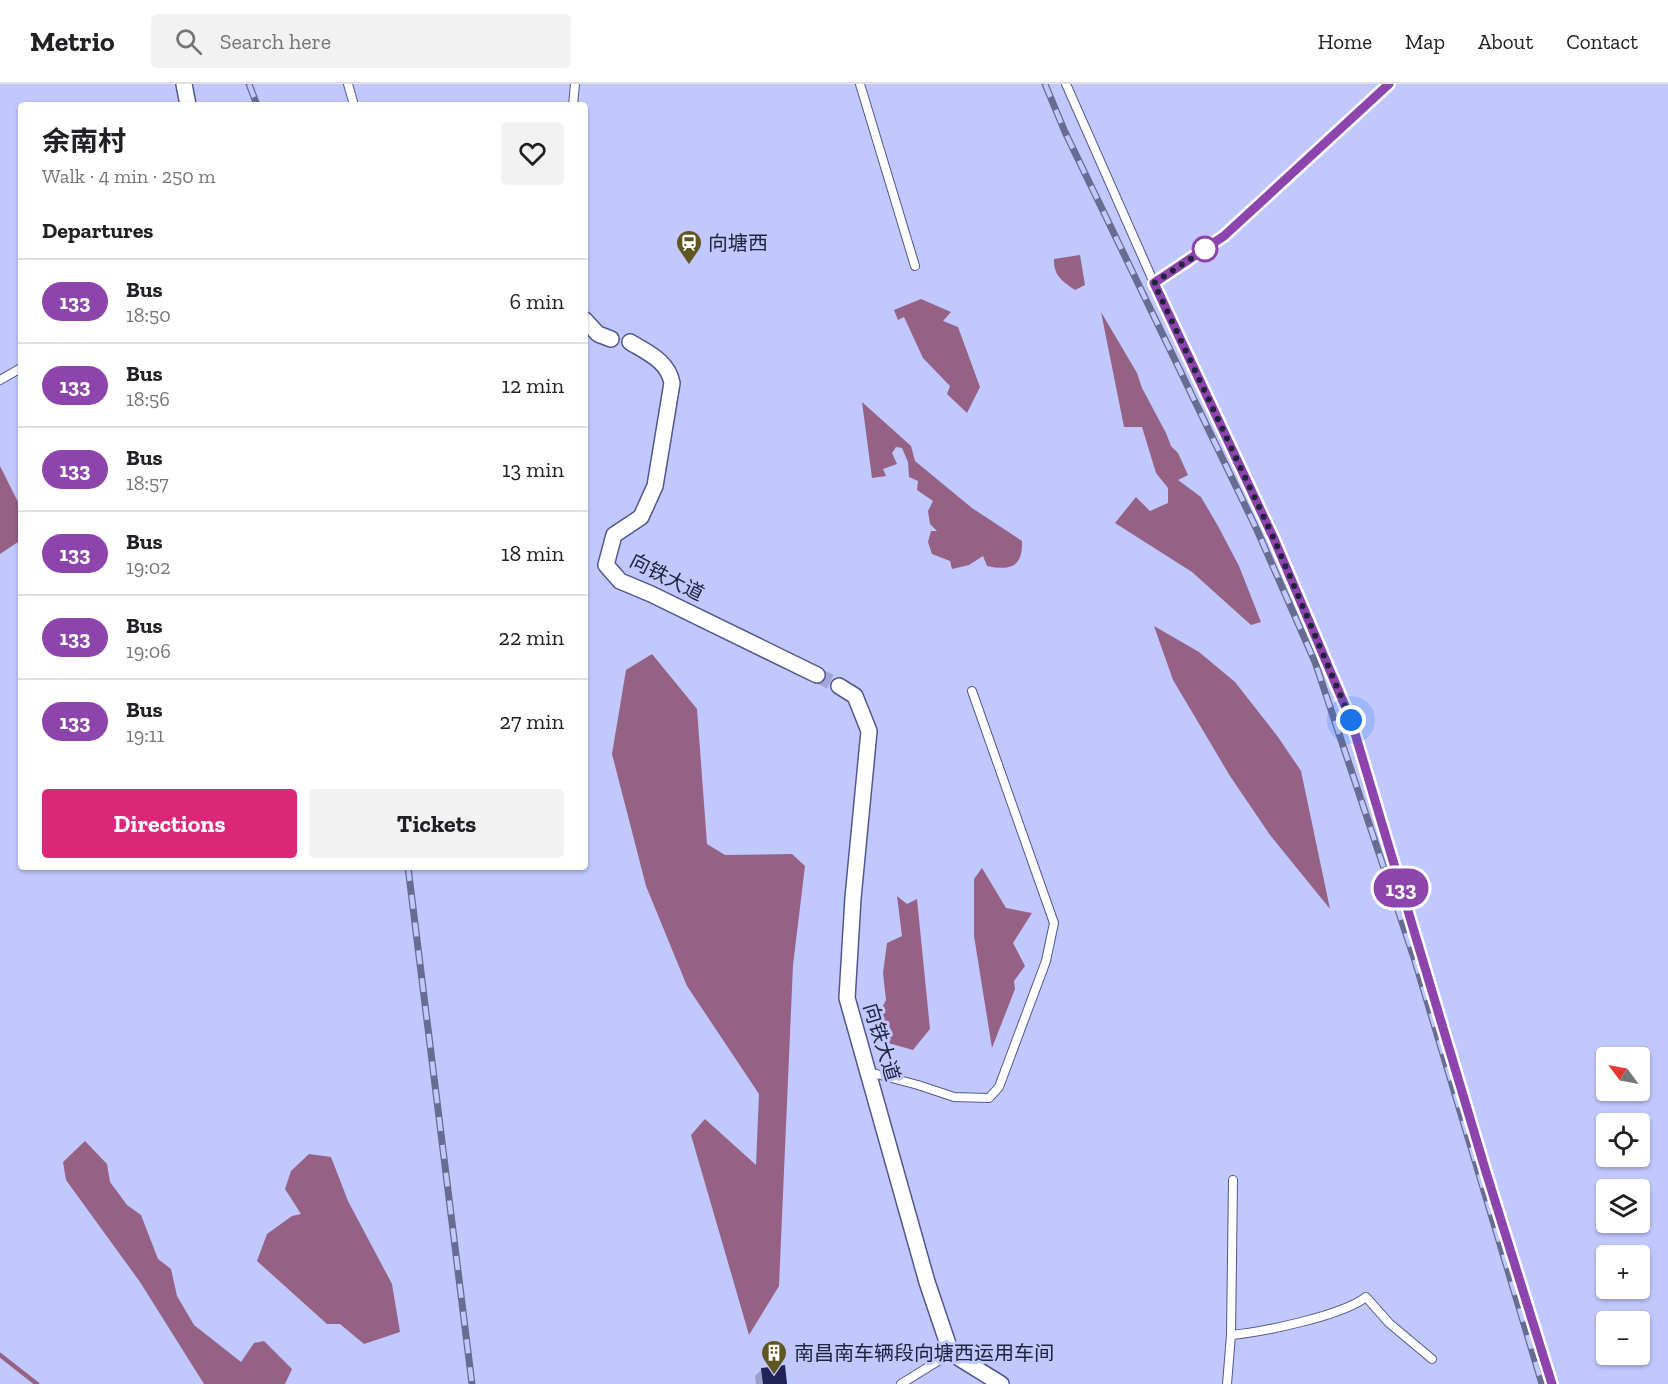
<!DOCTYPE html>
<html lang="en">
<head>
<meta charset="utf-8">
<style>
	body { margin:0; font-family:"Zilla Slab","Noto Sans SC",serif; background:#f2f2f2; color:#202124; height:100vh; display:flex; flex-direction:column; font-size:22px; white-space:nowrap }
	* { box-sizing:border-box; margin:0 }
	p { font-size:20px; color:#757577 }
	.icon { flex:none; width:33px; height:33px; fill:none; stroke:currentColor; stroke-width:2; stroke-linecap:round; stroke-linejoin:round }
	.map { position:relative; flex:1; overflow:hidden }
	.sheet { position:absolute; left:18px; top:18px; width:570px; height:768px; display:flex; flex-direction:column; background:#fff; border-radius:6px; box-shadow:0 2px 4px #0004 }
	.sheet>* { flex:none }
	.badge { padding:0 12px; border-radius:20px; font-size:21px; line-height:39px }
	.needle { width:39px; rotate:302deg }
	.fabs { position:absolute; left:1596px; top:963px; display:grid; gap:12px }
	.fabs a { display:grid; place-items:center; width:54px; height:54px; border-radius:6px; background:#fff; box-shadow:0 2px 4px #0004; font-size:30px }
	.you { position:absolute; width:30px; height:30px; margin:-15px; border:4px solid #fff; border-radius:50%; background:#1a73e8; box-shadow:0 0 0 9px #1a73e833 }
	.map>.badge { position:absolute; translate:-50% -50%; box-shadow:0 0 0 3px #fff }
	h2 { padding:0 24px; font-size:22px; line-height:54px }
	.round { display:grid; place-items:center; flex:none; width:63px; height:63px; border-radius:6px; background:#f2f2f2 }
	.head { display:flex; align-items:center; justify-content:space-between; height:102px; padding:0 24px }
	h1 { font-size:28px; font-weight:700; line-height:45px }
	.cta { display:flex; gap:12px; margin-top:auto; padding:12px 24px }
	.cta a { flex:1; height:69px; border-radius:6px; background:#db2777; color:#fff; font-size:24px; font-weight:700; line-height:69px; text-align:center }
	.cta a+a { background:#f2f2f2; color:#202124 }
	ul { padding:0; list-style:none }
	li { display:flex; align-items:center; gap:18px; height:84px; padding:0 24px; border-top:2px solid #e0e0e0 }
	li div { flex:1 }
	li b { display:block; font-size:22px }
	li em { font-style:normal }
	li .badge { min-width:66px; font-weight:700; text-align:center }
	header { display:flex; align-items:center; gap:36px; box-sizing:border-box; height:84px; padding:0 30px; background:#fff; border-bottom:2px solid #e0e0e0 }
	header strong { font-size:28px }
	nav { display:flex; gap:33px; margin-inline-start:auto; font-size:21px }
	.search { width:420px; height:54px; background:#f2f2f2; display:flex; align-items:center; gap:15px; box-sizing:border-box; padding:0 21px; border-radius:6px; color:#757577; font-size:22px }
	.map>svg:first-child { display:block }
</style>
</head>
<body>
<header>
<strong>Metrio</strong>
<div class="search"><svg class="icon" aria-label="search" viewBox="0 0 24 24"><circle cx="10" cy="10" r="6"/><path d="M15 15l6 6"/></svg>Search here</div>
<nav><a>Home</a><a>Map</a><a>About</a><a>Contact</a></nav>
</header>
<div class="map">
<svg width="1668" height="1300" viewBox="0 0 1668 1300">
	<rect width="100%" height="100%" fill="#c1c8fd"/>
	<!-- water -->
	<g fill="#956286">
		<path d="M 1080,171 L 1085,201 L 1075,206 C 1063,198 1053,191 1054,175 Z"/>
		<path d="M 921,215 L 951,228 L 943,237 L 958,243 L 980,303 L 967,329 L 947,310 L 950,302 L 923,274 L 904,233 L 898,236 L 894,226 Z"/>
		<path d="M 1101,228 L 1137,289 L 1142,304 L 1166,349 L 1171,362 L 1178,369 L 1188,391 L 1178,396 L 1201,413 L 1218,442 L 1239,482 L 1261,538 L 1251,541 L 1192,488 L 1115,439 L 1136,413 L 1150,427 L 1168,419 L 1168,404 L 1156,389 L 1142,343 L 1124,343 Z"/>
		<path d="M 862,318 L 911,362 L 915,377 L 972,424 L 1022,457 C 1023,483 1010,487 987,482 L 983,472 L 969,481 L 952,485 L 950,477 L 932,470 L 928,458 L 931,447 L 937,447 L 930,440 L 928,427 L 933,417 L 917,406 L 918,397 L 909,393 L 908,378 L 902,364 L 896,363 L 892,369 L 897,380 L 883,385 L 886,392 L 872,394 Z"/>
		<path d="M 0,382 L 21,424 L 21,456 L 0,470 Z"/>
		<path d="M 1154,542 L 1199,568 L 1235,598 L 1278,653 L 1301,687 L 1330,825 L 1270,751 L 1230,692 L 1173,596 Z"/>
		<path d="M 652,570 L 697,625 L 707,760 L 725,771 L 792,770 L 805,782 L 793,881 L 779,1202 L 749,1251 L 691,1051 L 705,1035 L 756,1081 L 759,1010 L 687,902 L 646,802 L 612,670 L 626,586 Z"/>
		<path d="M 982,784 L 1006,824 L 1032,829 L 1013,859 L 1025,882 L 1014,897 L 1015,905 L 992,964 L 974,852 L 974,795 Z"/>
		<path d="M 897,812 L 907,820 L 917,815 L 930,945 L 913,966 L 881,957 L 877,934 L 886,916 L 883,889 L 887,859 L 902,852 Z"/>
		<path d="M 85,1057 L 107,1080 L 110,1098 L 127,1121 L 141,1131 L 158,1175 L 171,1185 L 177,1212 L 194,1241 L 241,1278 L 254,1259 L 264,1257 L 292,1285 L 285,1300 L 204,1300 L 140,1198 L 66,1096 L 63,1078 Z"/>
		<path d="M 309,1070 L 331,1073 L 348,1117 L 392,1200 L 400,1248 L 364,1260 L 340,1240 L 327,1240 L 257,1177 L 267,1150 L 292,1132 L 301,1130 L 285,1105 L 291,1087 Z"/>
	</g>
	<!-- shadow -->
	<path fill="#0003" d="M 762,1285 L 785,1300 L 756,1300 L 755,1292 Z"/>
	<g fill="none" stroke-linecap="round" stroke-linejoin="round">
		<!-- stream -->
		<path stroke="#956286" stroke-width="4.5" d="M 0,1271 L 37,1300"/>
	</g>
	<!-- building -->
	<path fill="#212256" d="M 785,1281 L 787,1300 L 763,1300 L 761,1284 Z"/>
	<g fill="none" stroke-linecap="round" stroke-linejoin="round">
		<!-- minor-tunnel -->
		<path stroke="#a1a7d6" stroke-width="15" stroke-dasharray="15 8" stroke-linecap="butt" d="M 817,591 L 839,602"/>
		<defs>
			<g id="service">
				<path d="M 348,0 L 354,21"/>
				<path d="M 860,0 L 915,182"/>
				<path d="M 1066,0 L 1154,199 L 1274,455 L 1351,636 L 1486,1088 L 1552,1300"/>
				<path d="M 573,21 L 575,0"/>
				<path d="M 1154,199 L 1224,152 L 1389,0"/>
				<path d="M 0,296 L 21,284"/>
				<path d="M 869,988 L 918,1001 L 954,1013 L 989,1014 L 999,1003 L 1046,877 L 1054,839 L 972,607"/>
				<path d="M 1231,1251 L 1233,1096"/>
				<path d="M 901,1300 L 951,1269"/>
				<path d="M 1227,1300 L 1231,1251 C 1262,1248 1342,1232 1366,1213 L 1389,1239 L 1432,1275"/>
			</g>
			<g id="minor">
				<path d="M 184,0 L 188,21"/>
				<path d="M 585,236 L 598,250 L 611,255"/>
				<path d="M 630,258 C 648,269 668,277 672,299 L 655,402 L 641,433 L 614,451 L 606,481 L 620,497 L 651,510 L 817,591"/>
				<path d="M 839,602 L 855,612 L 869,647 L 853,814 L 847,914 L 927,1198 L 951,1269 L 1001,1300"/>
			</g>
		</defs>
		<!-- service casing -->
		<use href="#service" stroke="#525790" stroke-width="10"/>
		<!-- minor casing -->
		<use href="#minor" stroke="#525790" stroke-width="18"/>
		<!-- service -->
		<use href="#service" stroke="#fff" stroke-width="8"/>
		<!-- minor -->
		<use href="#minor" stroke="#fff" stroke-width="15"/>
		<defs>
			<g id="rail">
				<path d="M 249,0 L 257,21"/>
				<path d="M 1045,0 L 1065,48 L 1257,446 L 1315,578 L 1415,877 L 1542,1300"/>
				<path d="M 408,783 L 472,1300"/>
			</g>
		</defs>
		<!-- rail casing -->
		<use href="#rail" stroke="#686c91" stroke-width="7"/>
		<!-- rail -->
		<use href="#rail" stroke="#c1c8fd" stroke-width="4.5" stroke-dasharray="14" stroke-linecap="butt"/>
	</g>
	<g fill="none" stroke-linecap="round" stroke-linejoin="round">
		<defs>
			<path id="line" d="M 1389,0 L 1224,152 L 1154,199 L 1274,455 L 1351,636 L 1486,1088 L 1552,1300"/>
		</defs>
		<!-- line casing -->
		<use href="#line" stroke="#fff" stroke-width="14"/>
		<!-- line -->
		<use href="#line" stroke="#8e44ad" stroke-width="9"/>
		<!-- walk -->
		<path stroke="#21243c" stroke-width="6" stroke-dasharray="0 10.8" d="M 1205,165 L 1207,164 L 1154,199 L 1274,455 L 1351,636"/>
	</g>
	<!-- icons -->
	<defs>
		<symbol id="station-pin" viewBox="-11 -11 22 30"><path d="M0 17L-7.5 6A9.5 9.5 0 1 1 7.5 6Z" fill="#605622" stroke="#c1c8fd"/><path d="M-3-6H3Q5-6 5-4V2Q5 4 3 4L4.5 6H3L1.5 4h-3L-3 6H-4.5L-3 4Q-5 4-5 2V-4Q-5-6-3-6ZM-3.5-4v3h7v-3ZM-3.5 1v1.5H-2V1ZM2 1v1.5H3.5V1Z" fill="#fff"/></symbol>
		<symbol id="building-pin" viewBox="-11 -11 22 30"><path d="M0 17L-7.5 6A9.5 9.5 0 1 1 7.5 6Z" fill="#605622" stroke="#c1c8fd"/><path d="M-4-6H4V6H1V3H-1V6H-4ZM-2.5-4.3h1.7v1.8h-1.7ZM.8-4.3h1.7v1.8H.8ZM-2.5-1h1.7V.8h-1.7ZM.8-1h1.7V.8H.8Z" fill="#fff"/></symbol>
	</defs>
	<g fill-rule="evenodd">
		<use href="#station-pin" x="674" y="144" width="30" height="40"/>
		<use href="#building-pin" x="759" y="1254" width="30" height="40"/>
	</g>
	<!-- markers -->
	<circle fill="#fff" stroke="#8e44ad" stroke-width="3" cx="1205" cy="165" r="12"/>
	<g text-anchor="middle" stroke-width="6" stroke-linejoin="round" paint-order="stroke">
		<!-- poi labels -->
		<g font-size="20" fill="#21243c" stroke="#c1c8fd" text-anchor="start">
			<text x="708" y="166">向塘西</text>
			<text x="794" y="1276">南昌南车辆段向塘西运用车间</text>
		</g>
		<!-- street labels -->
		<g font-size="20" fill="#21243c" stroke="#c1c8fd">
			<text transform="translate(667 493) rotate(27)" y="7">向铁大道</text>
			<text transform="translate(882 958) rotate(73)" y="7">向铁大道</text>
		</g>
	</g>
</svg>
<div class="fabs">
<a><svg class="needle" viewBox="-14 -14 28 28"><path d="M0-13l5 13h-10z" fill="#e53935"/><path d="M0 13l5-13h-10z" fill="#757577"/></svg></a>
<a><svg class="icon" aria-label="locate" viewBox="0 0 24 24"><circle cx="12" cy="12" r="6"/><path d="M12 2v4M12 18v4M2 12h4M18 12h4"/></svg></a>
<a><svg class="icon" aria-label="layers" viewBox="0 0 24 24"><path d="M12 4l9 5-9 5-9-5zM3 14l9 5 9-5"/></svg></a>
<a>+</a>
<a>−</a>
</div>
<div class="you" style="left:1351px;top:636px"></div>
<b class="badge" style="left:1401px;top:804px;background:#8e44ad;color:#fff">133</b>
<section class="sheet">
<div class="head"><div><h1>余南村</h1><p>Walk · 4 min · 250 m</p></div><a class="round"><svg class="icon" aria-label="heart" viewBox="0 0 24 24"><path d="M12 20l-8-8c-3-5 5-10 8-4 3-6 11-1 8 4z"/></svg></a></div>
<h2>Departures</h2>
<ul>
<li><span class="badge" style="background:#8e44ad;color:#fff">133</span><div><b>Bus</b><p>18:50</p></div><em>6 min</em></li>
<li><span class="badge" style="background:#8e44ad;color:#fff">133</span><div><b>Bus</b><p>18:56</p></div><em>12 min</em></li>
<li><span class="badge" style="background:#8e44ad;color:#fff">133</span><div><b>Bus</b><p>18:57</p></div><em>13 min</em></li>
<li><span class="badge" style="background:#8e44ad;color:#fff">133</span><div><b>Bus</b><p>19:02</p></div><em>18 min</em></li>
<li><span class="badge" style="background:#8e44ad;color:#fff">133</span><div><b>Bus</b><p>19:06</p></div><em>22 min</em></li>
<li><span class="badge" style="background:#8e44ad;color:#fff">133</span><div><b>Bus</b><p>19:11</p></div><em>27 min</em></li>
</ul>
<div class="cta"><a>Directions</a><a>Tickets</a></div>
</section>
</div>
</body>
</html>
